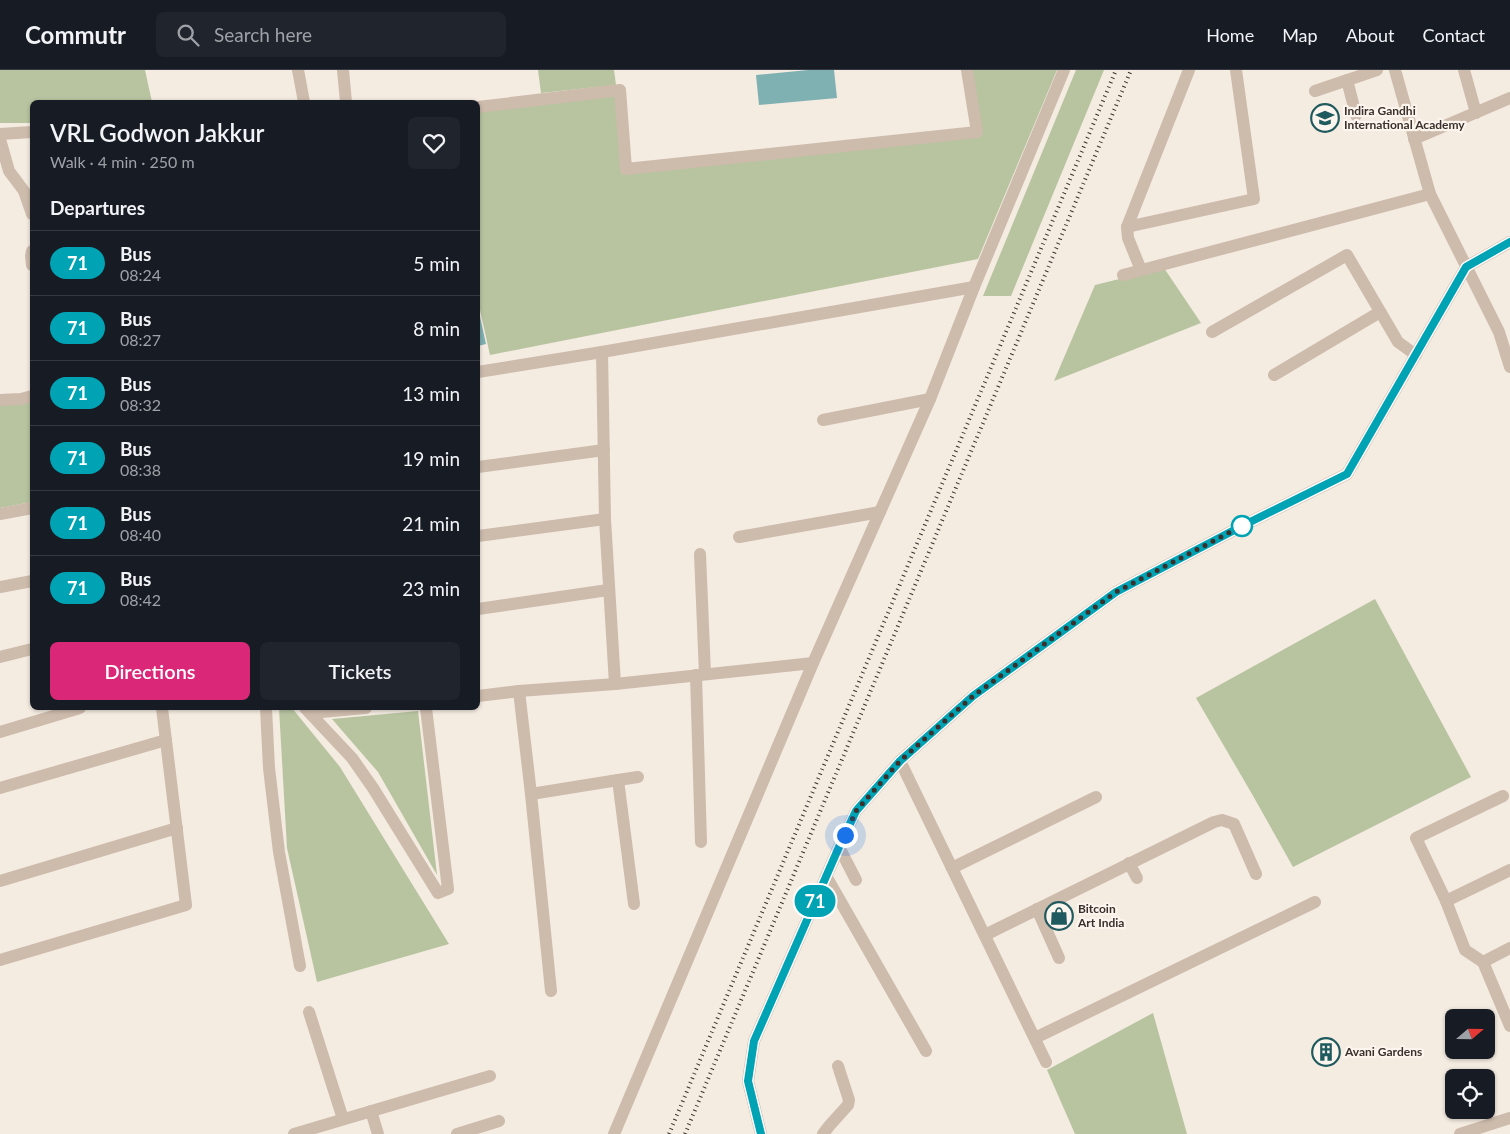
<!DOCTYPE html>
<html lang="en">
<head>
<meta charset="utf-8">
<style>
	body { margin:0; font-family:Lato,sans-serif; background:#20242c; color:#f1f3f6; height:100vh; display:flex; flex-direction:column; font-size:19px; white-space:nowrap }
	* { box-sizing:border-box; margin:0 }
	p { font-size:16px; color:#9ea1a6 }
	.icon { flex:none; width:28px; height:28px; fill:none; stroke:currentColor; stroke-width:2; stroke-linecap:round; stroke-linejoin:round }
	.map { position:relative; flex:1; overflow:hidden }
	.details { position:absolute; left:30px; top:30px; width:450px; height:610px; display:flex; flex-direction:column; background:#171b24; border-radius:8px; box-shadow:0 1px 4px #0004 }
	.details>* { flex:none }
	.badge { padding:0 10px; border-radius:16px; font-size:18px; line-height:32px }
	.needle { width:32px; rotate:70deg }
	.buttons { position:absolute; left:1445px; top:939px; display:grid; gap:10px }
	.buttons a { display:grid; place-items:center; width:50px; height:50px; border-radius:8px; background:#171b24; box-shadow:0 1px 4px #0004; font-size:25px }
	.you { position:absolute; width:25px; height:25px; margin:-12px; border:4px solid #fff; border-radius:50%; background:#1a73e8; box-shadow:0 0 0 8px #1a73e833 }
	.map>.badge { position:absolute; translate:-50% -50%; box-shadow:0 0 0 2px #fff }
	h2 { padding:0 20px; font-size:19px; line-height:45px }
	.round { display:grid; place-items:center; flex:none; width:52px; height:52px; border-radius:8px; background:#20242c }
	.head { display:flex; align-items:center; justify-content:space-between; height:85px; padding:0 20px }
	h1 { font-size:24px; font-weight:600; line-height:38px }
	.primary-button { display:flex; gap:10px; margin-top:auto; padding:10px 20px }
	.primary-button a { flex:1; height:58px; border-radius:8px; background:#db2777; color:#fff; font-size:20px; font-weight:600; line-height:58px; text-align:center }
	.primary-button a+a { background:#20242c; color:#f1f3f6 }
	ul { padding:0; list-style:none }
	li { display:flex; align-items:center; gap:15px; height:65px; padding:0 20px; border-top:1px solid #363941 }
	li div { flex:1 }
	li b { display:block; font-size:19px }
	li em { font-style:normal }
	li .badge { min-width:55px; font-weight:700; text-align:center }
	header { display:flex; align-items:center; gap:30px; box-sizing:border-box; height:70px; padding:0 25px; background:#171b24; border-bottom:1px solid #363941 }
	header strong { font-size:24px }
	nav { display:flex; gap:28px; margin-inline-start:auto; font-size:18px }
	.search { width:350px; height:45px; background:#20242c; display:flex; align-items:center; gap:12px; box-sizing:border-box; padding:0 18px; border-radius:8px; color:#9ea1a6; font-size:19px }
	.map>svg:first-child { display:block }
</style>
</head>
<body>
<header>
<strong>Commutr</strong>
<div class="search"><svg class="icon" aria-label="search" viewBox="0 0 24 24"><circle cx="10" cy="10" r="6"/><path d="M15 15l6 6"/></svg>Search here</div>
<nav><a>Home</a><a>Map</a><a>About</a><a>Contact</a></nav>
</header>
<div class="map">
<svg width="1510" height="1064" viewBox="0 0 1510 1064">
	<rect width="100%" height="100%" fill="#f4ebe1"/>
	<!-- green -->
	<g fill="#b8c4a0">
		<path d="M 0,0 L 145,0 L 152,32 L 32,32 L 32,53 L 0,53 Z"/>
		<path d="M 538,0 L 614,0 L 616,15 L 541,23 Z"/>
		<path d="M 972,0 L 1057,0 L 978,189 L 490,285 L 478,231 L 478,41 L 615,25 L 622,104 L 982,65 Z"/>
		<path d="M 1076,0 L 1104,0 L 1011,226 L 983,226 Z"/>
		<path d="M 1164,198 L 1201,253 L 1054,311 L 1095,215 Z"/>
		<path d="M 32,332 L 32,432 L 0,438 L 0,335 Z"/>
		<path d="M 1375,529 L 1471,707 L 1293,797 L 1252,724 L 1196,628 Z"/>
		<path d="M 279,638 L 292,638 L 340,697 L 449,874 L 317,912 L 287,778 Z"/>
		<path d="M 418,641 L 437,805 L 378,702 L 332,649 Z"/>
		<path d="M 1153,943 L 1187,1064 L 1075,1064 L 1047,1000 Z"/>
	</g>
	<!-- water -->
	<g fill="#7fb0b2">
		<path d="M 808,0 L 834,0 L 837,28 L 759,35 L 756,5 Z"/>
		<path d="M 478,238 L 486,274 L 478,276 Z"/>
	</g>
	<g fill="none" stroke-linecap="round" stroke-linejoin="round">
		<!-- minor -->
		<g stroke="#cdbbac" stroke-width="12">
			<path d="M 298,0 L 304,32"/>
			<path d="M 343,0 L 346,32"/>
			<path d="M 1395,0 L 1430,124 L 1499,262 L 1510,297"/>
			<path d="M 1464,0 L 1476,43"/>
			<path d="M 1347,10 L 1356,45"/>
			<path d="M 1315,21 L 1377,0"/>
			<path d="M 478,37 L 620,20 L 626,99 L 977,62 L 967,0"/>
			<path d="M 0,64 L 32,62"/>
			<path d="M 0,69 L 9,101 L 24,121 L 32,144"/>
			<path d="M 1414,69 L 1510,28"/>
			<path d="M 1127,157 L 1254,129 L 1236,0"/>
			<path d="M 32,181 L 31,186 L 32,195"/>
			<path d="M 1141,200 L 1128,168 L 1127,157 L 1189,0"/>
			<path d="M 1123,205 L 1430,124"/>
			<path d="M 1212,262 L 1347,185 L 1398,272 L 1416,285"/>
			<path d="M 602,282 L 605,449 L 615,614"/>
			<path d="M 478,302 L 602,282 L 974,217"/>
			<path d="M 1274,305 L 1380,242"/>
			<path d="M 0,330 L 21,329 L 32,326"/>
			<path d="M 823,350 L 930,329"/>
			<path d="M 478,397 L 604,380"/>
			<path d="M 0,444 L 32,438"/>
			<path d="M 478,466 L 605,449"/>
			<path d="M 739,467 L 880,442"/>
			<path d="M 700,484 L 705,604"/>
			<path d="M 0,517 L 32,511"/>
			<path d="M 478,539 L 608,520"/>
			<path d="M 0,587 L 32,579"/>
			<path d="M 696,605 L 701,772"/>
			<path d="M 519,621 L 531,724 L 618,710 L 634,834"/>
			<path d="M 478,626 L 519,621 L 615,614 L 813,593"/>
			<path d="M 266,638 L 269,698 L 279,782 L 300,896"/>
			<path d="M 305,638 L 352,688 L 373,718 L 438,823 L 448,819 L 426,638"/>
			<path d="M 310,643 L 366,638"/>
			<path d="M 0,662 L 80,638"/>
			<path d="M 900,691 L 1046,992"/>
			<path d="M 618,710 L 638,707"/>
			<path d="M 0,718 L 166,670"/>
			<path d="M 531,724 L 551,921"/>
			<path d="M 1503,726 L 1416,768 L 1446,831 L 1465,880 L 1483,892 L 1510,956"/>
			<path d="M 839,777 L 856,810"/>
			<path d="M 1129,793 L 1137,808"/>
			<path d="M 952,798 L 1096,727"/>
			<path d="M 826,806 L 926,981"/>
			<path d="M 0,811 L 177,758"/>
			<path d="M 1446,831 L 1510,800"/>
			<path d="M 1037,839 L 1059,888"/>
			<path d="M 985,865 L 1214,752 L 1222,750 L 1234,754 L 1256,804"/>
			<path d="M 0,890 L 186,835 L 162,638"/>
			<path d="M 1483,892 L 1510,878"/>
			<path d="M 309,942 L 343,1049"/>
			<path d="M 1035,968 L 1315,832"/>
			<path d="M 371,1041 L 378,1064"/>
			<path d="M 294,1064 L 490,1006"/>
			<path d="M 457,1064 L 499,1051"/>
			<path d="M 614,1064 L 813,593 L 930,329 L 974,217 L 1064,0"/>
			<path d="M 761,1064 L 748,1011 L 754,971 L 839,777 L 856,741 L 900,691 L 973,626 L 1116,522 L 1242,456 L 1347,404 L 1466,197 L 1510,172"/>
			<path d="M 823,1064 L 830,1055 L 848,1035 L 849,1030 L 838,996"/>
			<path d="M 1460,1064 L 1510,1048"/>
		</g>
		<!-- rail -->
		<g stroke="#3b302b" stroke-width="4" stroke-dasharray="1 4" stroke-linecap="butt">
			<path d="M 669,1064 L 1116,0"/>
			<path d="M 685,1064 L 1131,0"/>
		</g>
	</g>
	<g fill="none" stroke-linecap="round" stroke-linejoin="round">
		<defs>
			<path id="line" d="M 761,1064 L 748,1011 L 754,971 L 839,777 L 856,741 L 900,691 L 973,626 L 1116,522 L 1242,456 L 1347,404 L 1466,197 L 1510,172"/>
		</defs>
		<!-- line casing -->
		<use href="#line" stroke="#fff" stroke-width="11"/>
		<!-- line -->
		<use href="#line" stroke="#00a3b4" stroke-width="8"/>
		<!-- walk -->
		<path stroke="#3b302b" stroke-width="5" stroke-dasharray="0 9" d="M 845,765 L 856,741 L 900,691 L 973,626 L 1116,522 L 1242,456"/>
	</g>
	<!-- icons -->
	<defs>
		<symbol id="school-ring" viewBox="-11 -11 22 22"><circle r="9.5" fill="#fbf5ee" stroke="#1f5a5e" stroke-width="1.5"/><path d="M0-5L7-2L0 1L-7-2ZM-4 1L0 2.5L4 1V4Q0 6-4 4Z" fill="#1f5a5e"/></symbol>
		<symbol id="shop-ring" viewBox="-11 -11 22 22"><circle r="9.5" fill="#fbf5ee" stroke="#1f5a5e" stroke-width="1.5"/><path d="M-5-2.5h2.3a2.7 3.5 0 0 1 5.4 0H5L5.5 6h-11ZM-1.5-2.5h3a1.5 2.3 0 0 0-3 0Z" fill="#1f5a5e"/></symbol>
		<symbol id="building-ring" viewBox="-11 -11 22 22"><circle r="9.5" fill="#fbf5ee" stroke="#1f5a5e" stroke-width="1.5"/><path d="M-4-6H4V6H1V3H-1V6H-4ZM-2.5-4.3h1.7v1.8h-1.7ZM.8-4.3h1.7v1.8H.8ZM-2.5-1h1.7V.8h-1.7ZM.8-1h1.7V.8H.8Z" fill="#1f5a5e"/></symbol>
	</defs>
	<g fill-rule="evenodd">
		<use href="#school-ring" x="1309" y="32" width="32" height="32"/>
		<use href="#shop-ring" x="1043" y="830" width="32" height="32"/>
		<use href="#building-ring" x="1310" y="966" width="32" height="32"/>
	</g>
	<!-- markers -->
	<circle fill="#fff" stroke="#00a3b4" stroke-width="2.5" cx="1242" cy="456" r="10"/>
	<g text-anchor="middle" stroke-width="4.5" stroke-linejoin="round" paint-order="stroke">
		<!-- poi labels -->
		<g font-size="12" font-weight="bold" fill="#3b302b" stroke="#fbf5ee" text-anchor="start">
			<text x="1344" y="45">Indira Gandhi<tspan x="1344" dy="14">International Academy</tspan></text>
			<text x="1078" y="843">Bitcoin<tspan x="1078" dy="14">Art India</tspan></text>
			<text x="1345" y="986">Avani Gardens</text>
		</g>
	</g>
</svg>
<div class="buttons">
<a><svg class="needle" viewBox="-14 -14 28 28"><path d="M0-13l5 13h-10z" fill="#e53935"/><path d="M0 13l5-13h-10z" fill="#9ea1a6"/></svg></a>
<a><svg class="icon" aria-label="locate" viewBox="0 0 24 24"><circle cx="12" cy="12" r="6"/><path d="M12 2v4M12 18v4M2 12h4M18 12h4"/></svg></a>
</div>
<div class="you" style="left:845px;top:765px"></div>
<b class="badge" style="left:815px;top:831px;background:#00a3b4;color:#fff">71</b>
<section class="details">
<div class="head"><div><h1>VRL Godwon Jakkur</h1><p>Walk · 4 min · 250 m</p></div><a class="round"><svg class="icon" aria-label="heart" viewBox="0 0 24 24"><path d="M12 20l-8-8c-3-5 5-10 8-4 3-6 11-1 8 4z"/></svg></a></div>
<h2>Departures</h2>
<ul>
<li><span class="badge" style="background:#00a3b4;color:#fff">71</span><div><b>Bus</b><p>08:24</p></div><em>5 min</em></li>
<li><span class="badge" style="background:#00a3b4;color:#fff">71</span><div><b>Bus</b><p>08:27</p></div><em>8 min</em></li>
<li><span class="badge" style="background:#00a3b4;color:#fff">71</span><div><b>Bus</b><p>08:32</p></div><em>13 min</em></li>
<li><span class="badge" style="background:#00a3b4;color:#fff">71</span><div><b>Bus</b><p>08:38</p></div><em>19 min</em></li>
<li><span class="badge" style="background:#00a3b4;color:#fff">71</span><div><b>Bus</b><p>08:40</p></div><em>21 min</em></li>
<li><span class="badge" style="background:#00a3b4;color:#fff">71</span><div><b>Bus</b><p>08:42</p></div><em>23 min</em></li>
</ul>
<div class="primary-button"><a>Directions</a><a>Tickets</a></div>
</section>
</div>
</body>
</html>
